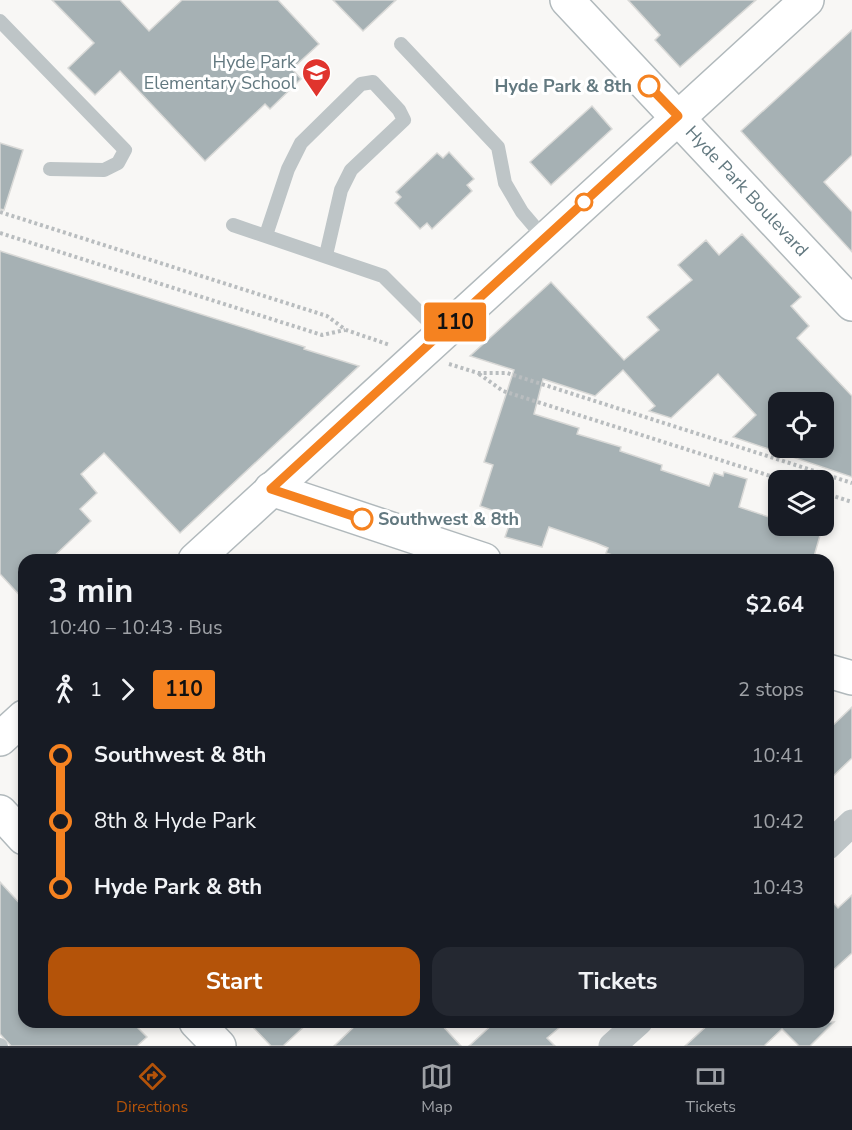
<!DOCTYPE html>
<html lang="en">
<head>
<meta charset="utf-8">
<style>
	body { margin:0; font-family:"Nunito Sans",sans-serif; background:#242831; color:#f1f3f6; height:100vh; display:flex; flex-direction:column; font-size:22px; white-space:nowrap }
	* { box-sizing:border-box; margin:0 }
	p { font-size:20px; color:#9ea1a6 }
	.icon { flex:none; width:33px; height:33px; fill:none; stroke:currentColor; stroke-width:2; stroke-linecap:round; stroke-linejoin:round }
	.map { position:relative; flex:1; overflow:hidden }
	.details { position:absolute; left:18px; top:554px; width:816px; height:474px; display:flex; flex-direction:column; background:#171b24; border-radius:18px; box-shadow:0 3px 9px #0003 }
	.details>* { flex:none }
	.badge { padding:0 12px; border-radius:4px; font-size:21px; line-height:39px }
	.tools { position:absolute; left:768px; top:392px; display:grid; gap:12px }
	.tools a { display:grid; place-items:center; width:66px; height:66px; border-radius:12px; background:#171b24; box-shadow:0 3px 9px #0003; font-size:30px }
	.map>.badge { position:absolute; translate:-50% -50%; box-shadow:0 0 0 3px #fff }
	.legs { display:flex; align-items:center; gap:9px; height:66px; padding:0 30px; font-size:20px }
	.legs p { margin-inline-start:auto }
	.summary { display:flex; align-items:center; justify-content:space-between; height:102px; padding:0 30px }
	h1 { font-size:33px; font-weight:700; line-height:45px }
	.primary-button { display:flex; gap:12px; margin-top:auto; padding:12px 30px }
	.primary-button a { flex:1; height:69px; border-radius:18px; background:#b45309; color:#fff; font-size:24px; font-weight:700; line-height:69px; text-align:center }
	.primary-button a+a { background:#242831; color:#f1f3f6 }
	ul { padding:0 30px; list-style:none }
	li { display:flex; align-items:center; gap:21px; height:66px; font-size:22px }
	li i { display:grid; place-items:center; width:9px; height:100%; margin:0 8px; background:currentColor }
	li i::after { content:''; width:15px; height:15px; margin:-8px; border:4px solid; border-radius:50%; background:#171b24 }
	li p { margin-inline-start:auto }
	li:first-child i { background:linear-gradient(#0000 50%,currentColor 0) }
	li:last-child i { background:linear-gradient(currentColor 50%,#0000 0) }
	.menu { display:flex; justify-content:space-around; align-items:center; height:84px; border-top:2px solid #363941; background:#171b24; font-size:16px; color:#9ea1a6 }
	.menu a { display:grid; justify-items:center; gap:3px }
	.menu .on { color:#b45309 }
	.map>svg:first-child { display:block }
</style>
</head>
<body>
<div class="map">
<svg width="852" height="1046" viewBox="0 0 852 1046">
	<rect width="100%" height="100%" fill="#f8f7f5"/>
	<!-- building -->
	<g fill="#a6b1b4" stroke="#d9d9d7" stroke-width="1.5" fill-rule="evenodd">
		<path d="M 52,0 L 120,0 L 149,31 L 182,0 L 278,0 L 319,44 L 292,69 L 301,79 L 270,109 L 265,104 L 205,161 L 120,71 L 95,95 L 68,68 L 94,43 Z"/>
		<path d="M 333,0 L 396,0 L 363,31 Z"/>
		<path d="M 628,0 L 756,0 L 680,67 L 655,40 L 660,35 Z"/>
		<path d="M 852,30 L 852,155 L 824,182 L 852,212 L 852,252 L 741,131 Z"/>
		<path d="M 592,106 L 612,129 L 551,185 L 530,162 Z"/>
		<path d="M 0,143 L 23,150 L 4,210 L 0,209 Z"/>
		<path d="M 449,152 L 474,179 L 467,185 L 472,191 L 432,229 L 427,223 L 420,229 L 395,203 L 401,197 L 396,192 L 437,153 L 443,158 Z"/>
		<path d="M 742,234 L 801,297 L 791,306 L 809,326 L 797,338 L 852,396 L 852,477 L 733,437 L 756,415 L 718,374 L 671,418 L 649,411 L 655,406 L 623,370 L 595,396 L 543,379 L 534,414 L 579,428 L 577,434 L 621,447 L 620,451 L 662,465 L 661,470 L 709,486 L 714,473 L 723,476 L 724,472 L 747,479 L 739,507 L 778,520 L 778,525 L 823,525 L 813,560 L 628,560 L 606,553 L 608,548 L 596,543 L 549,527 L 542,547 L 505,537 L 512,517 L 480,506 L 493,465 L 484,462 L 514,370 L 470,356 L 551,282 L 624,360 L 659,330 L 647,317 L 692,280 L 678,265 L 706,240 L 719,255 ZM 778,402 L 824,402 L 824,447 L 778,447 Z"/>
		<path d="M 0,251 L 305,347 L 304,349 L 359,366 L 180,533 L 104,453 L 81,474 L 97,493 L 80,509 L 91,521 L 50,560 L 24,560 L 24,600 L 0,574 Z"/>
		<path d="M 852,707 L 852,758 L 828,781 L 828,730 Z"/>
		<path d="M 0,882 L 24,908 L 24,1022 L 132,1022 L 147,1037 L 137,1046 L 11,1046 L 0,1034 Z"/>
		<path d="M 852,895 L 852,953 L 828,975 L 828,897 L 838,908 Z"/>
		<path d="M 248,1022 L 309,1022 L 283,1046 L 271,1046 Z"/>
		<path d="M 359,1022 L 439,1022 L 461,1046 L 334,1046 Z"/>
		<path d="M 495,1022 L 566,1022 L 547,1038 L 555,1046 L 469,1046 Z"/>
		<path d="M 711,1022 L 834,1022 L 810,1046 L 799,1046 L 782,1029 L 764,1046 L 685,1046 Z"/>
	</g>
	<g fill="none" stroke-linecap="round" stroke-linejoin="round">
		<defs>
			<g id="secondary">
				<path d="M 567,0 L 852,304"/>
				<path d="M 271,489 L 484,560"/>
				<path d="M 195,560 L 807,0"/>
				<path d="M 828,671 L 852,678"/>
				<path d="M 0,739 L 24,717"/>
				<path d="M 0,812 L 24,838"/>
				<path d="M 196,1022 L 219,1046"/>
			</g>
		</defs>
		<!-- secondary casing -->
		<use href="#secondary" stroke="#b1b9bc" stroke-width="36"/>
		<!-- path -->
		<g stroke="#b9bdbf" stroke-width="4" stroke-dasharray="3 3" stroke-linecap="butt">
			<path d="M 0,212 L 327,316 L 346,330 L 390,345"/>
			<path d="M 0,233 L 322,335 L 345,330"/>
			<path d="M 449,364 L 478,373 L 507,373 L 852,483"/>
			<path d="M 479,374 L 503,391 L 783,480"/>
			<path d="M 824,493 L 852,502"/>
		</g>
		<!-- lane -->
		<g stroke="#bec5c7" stroke-width="14">
			<path d="M 0,21 L 125,150 L 118,163 L 104,170 L 50,169"/>
			<path d="M 401,44 L 498,147 L 505,183 L 522,212 L 545,239"/>
			<path d="M 233,225 L 383,276 L 441,334"/>
			<path d="M 266,235 L 288,169 L 301,143 L 361,84 L 373,82 L 399,110 L 404,120 L 351,170 L 341,190 L 326,255"/>
			<path d="M 0,1045 L 1,1046"/>
		</g>
		<!-- street -->
		<g stroke="#bec5c7" stroke-width="27">
			<path d="M 828,846 L 852,823"/>
			<path d="M 612,1046 L 639,1022"/>
		</g>
		<!-- secondary -->
		<use href="#secondary" stroke="#fff" stroke-width="33"/>
	</g>
	<g fill="none" stroke-linecap="round" stroke-linejoin="round">
		<defs>
			<path id="line-1" d="M 362,519 L 271,489 L 678,116 L 649,86"/>
		</defs>
		<!-- line-1 casing -->
		<use href="#line-1" stroke="#fff" stroke-width="14"/>
		<!-- line-1 -->
		<use href="#line-1" stroke="#f58220" stroke-width="9"/>
	</g>
	<!-- icons -->
	<defs>
		<symbol id="school-pin" viewBox="-11 -11 22 30"><path d="M0 17L-7.5 6A9.5 9.5 0 1 1 7.5 6Z" fill="#e0342d" stroke="#fff"/><path d="M0-5L7-2L0 1L-7-2ZM-4 1L0 2.5L4 1V4Q0 6-4 4Z" fill="#fff"/></symbol>
	</defs>
	<g fill-rule="evenodd">
		<use href="#school-pin" x="300" y="56" width="33" height="45"/>
	</g>
	<!-- markers -->
	<g fill="#fff" stroke="#f58220" stroke-width="3">
		<circle cx="649" cy="86" r="10"/>
		<circle cx="584" cy="202" r="8"/>
		<circle cx="362" cy="519" r="10"/>
	</g>
	<g text-anchor="middle" stroke-width="6" stroke-linejoin="round" paint-order="stroke">
		<!-- poi labels -->
		<g font-size="18" fill="#637980" stroke="#fff" text-anchor="end">
			<text x="296" y="68">Hyde Park<tspan x="296" dy="21">Elementary School</tspan></text>
		</g>
		<!-- stop labels -->
		<g font-size="18" font-weight="bold" fill="#637980" stroke="#fff" text-anchor="end">
			<text x="632" y="92">Hyde Park &amp; 8th</text>
			<text x="378" y="525" text-anchor="start">Southwest &amp; 8th</text>
		</g>
		<!-- street labels -->
		<g font-size="18" fill="#637980" stroke="#fff">
			<text transform="translate(747 191) rotate(47)" y="6">Hyde Park Boulevard</text>
		</g>
	</g>
</svg>
<div class="tools">
<a><svg class="icon" aria-label="locate" viewBox="0 0 24 24"><circle cx="12" cy="12" r="6"/><path d="M12 2v4M12 18v4M2 12h4M18 12h4"/></svg></a>
<a><svg class="icon" aria-label="layers" viewBox="0 0 24 24"><path d="M12 4l9 5-9 5-9-5zM3 14l9 5 9-5"/></svg></a>
</div>
<b class="badge" style="left:455px;top:322px;background:#f58220;color:#111">110</b>
<section class="details">
<div class="summary"><div><h1>3 min</h1><p>10:40 – 10:43 · Bus</p></div><b>$2.64</b></div>
<div class="legs"><svg class="icon" aria-label="walk" viewBox="0 0 24 24"><circle cx="13" cy="4" r="2"/><path d="M13 8l-2 6 4 7M11 14l-3 7M7 12l3-4h3l4 4"/></svg>1<svg class="icon" aria-label="forward" viewBox="0 0 24 24"><path d="M9 5l7 7-7 7"/></svg><b class="badge" style="background:#f58220;color:#111">110</b><p>2 stops</p></div>
<ul>
<li><i style="color:#f58220"></i><b>Southwest &amp; 8th</b><p>10:41</p></li>
<li><i style="color:#f58220"></i><span>8th &amp; Hyde Park</span><p>10:42</p></li>
<li><i style="color:#f58220"></i><b>Hyde Park &amp; 8th</b><p>10:43</p></li>
</ul>
<div class="primary-button"><a>Start</a><a>Tickets</a></div>
</section>
</div>
<nav class="menu">
<a class="on"><svg class="icon" aria-label="directions" viewBox="0 0 24 24"><path d="M12 3l9 9-9 9-9-9zM9 14v-3h6M13 9l2 2-2 2"/></svg>Directions</a>
<a><svg class="icon" aria-label="map" viewBox="0 0 24 24"><path d="M3 6l6-2 6 2 6-2v14l-6 2-6-2-6 2zM9 4v14M15 6v14"/></svg>Map</a>
<a><svg class="icon" aria-label="tickets" viewBox="0 0 24 24"><path d="M3 7h18v10H3zM15 7v10"/></svg>Tickets</a>
</nav>
</body>
</html>
